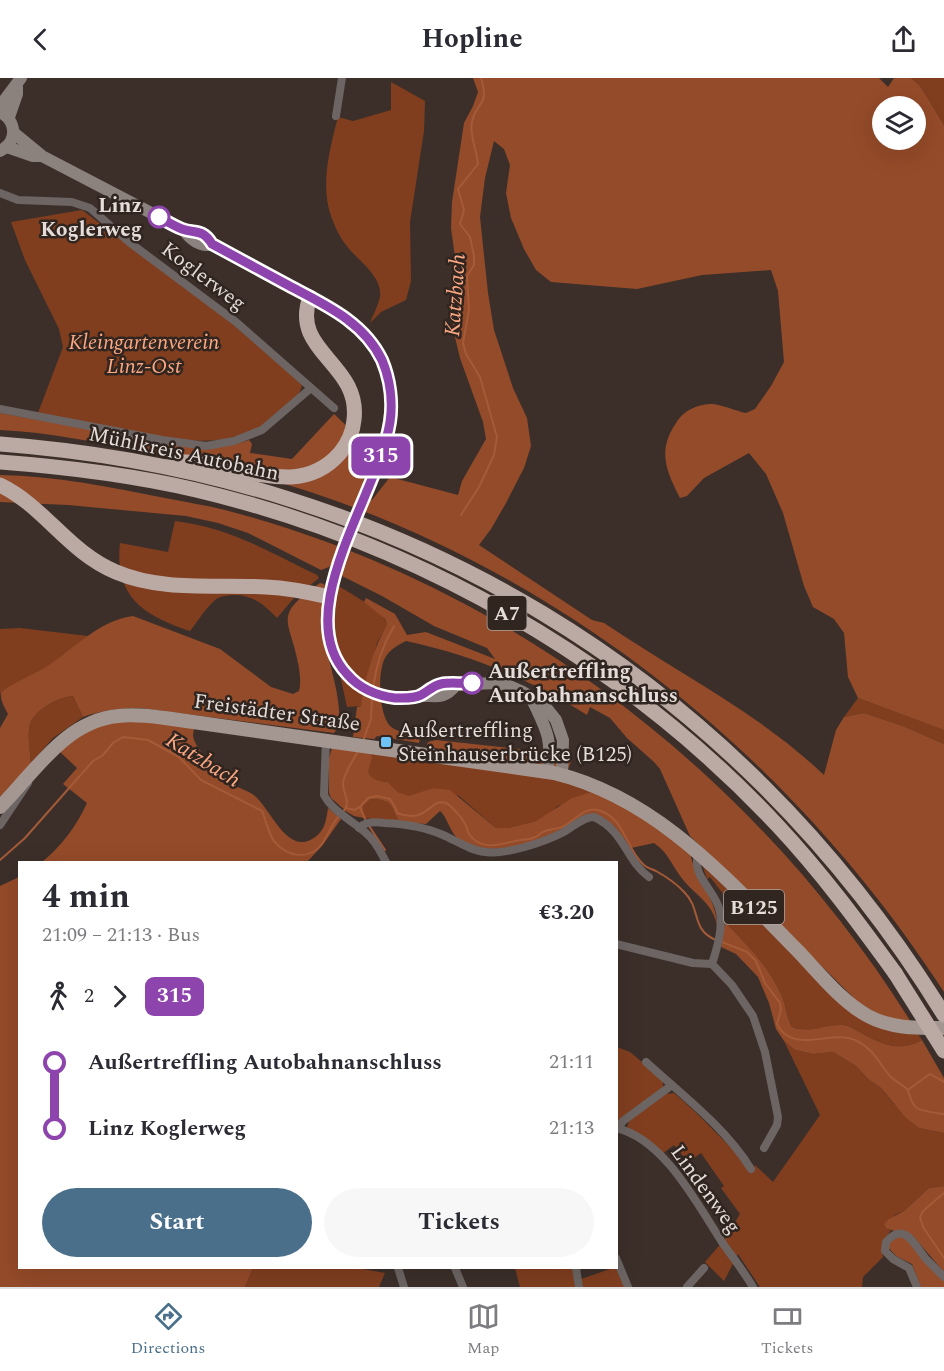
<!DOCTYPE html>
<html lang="en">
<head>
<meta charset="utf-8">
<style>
	body { margin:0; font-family:Spectral,serif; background:#f7f7f7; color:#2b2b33; height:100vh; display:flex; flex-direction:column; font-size:22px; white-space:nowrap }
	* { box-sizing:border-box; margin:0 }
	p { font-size:20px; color:#7c7c81 }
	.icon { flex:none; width:33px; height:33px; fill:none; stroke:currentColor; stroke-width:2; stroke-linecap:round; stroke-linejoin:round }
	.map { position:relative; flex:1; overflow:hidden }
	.sheet { position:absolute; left:18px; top:783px; width:600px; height:408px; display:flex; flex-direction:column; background:#fff; border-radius:0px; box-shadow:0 6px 24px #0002 }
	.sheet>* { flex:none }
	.badge { padding:0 12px; border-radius:9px; font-size:21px; line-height:39px }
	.tools { position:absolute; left:872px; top:18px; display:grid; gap:12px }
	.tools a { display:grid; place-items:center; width:54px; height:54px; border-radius:50%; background:#fff; box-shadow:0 6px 24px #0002; font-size:30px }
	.map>.badge { position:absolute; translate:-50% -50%; box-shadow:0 0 0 3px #fff }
	.legs { display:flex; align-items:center; gap:9px; height:66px; padding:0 24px; font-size:20px }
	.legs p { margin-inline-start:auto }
	.summary { display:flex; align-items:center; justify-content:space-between; height:102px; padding:0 24px }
	h1 { font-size:33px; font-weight:700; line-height:45px }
	.primary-button { display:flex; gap:12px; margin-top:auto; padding:12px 24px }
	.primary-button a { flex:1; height:69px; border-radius:36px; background:#4a6f8a; color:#fff; font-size:24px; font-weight:700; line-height:69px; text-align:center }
	.primary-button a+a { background:#f7f7f7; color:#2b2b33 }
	ul { padding:0 24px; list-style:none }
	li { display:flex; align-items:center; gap:21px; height:66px; font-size:22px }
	li i { display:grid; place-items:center; width:9px; height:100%; margin:0 8px; background:currentColor }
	li i::after { content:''; width:15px; height:15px; margin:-8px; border:4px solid; border-radius:50%; background:#fff }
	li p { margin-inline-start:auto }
	li:first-child i { background:linear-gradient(#0000 50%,currentColor 0) }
	li:last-child i { background:linear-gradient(currentColor 50%,#0000 0) }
	header { display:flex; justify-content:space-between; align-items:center; height:78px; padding:0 24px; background:#fff; font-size:27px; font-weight:700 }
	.tabs { display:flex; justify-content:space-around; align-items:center; height:84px; border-top:2px solid #e1e1e2; background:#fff; font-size:16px; color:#7c7c81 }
	.tabs a { display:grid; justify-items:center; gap:3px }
	.tabs .selected { color:#4a6f8a }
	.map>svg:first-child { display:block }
</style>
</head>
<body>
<header><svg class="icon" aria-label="back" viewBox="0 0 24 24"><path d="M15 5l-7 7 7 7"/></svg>Hopline<svg class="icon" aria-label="share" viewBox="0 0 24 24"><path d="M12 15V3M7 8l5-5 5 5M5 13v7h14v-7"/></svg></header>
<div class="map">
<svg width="944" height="1209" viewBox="0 0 944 1209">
	<rect width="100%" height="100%" fill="#3c2f2a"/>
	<!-- green -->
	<g fill="#803e1f">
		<path d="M 911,0 L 944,0 L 944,47 L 921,9 Z"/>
		<path d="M 391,4 L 425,23 L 424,53 L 410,144 L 411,203 L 406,222 L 381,234 L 370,245 C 373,237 378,228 380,219 C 383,198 357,182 346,167 C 339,158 335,149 331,138 C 320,107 330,70 338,39 L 353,43 L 391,32 Z"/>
		<path d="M 82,132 L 230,244 L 300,304 L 302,308 C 299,319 290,325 282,333 C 235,376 180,363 124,352 C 95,346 66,340 38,335 L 63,269 L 59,251 L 25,182 L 11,144 Z"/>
		<path d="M 175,443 C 230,450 268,473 317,497 L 319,500 L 293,521 L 277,540 C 263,526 252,516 232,517 C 225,518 219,518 214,523 C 205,531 198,543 190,553 C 145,538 114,520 120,465 L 168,474 Z"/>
		<path d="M 337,507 C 349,515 383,532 387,546 L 377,565 L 361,628 L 347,629 L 335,574 L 331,538 Z"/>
		<path d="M 20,550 L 88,558 C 66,576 45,592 20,604 C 13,608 5,609 0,616 L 0,551 Z"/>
		<path d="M 73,618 L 83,639 L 53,660 L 31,685 C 30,674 27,658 30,646 C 36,631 58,619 73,618 Z"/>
		<path d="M 858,620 L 942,651 L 944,652 L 944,666 L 903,648 L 864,635 L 844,639 Z"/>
		<path d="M 370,674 L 546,699 L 595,713 L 558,728 L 546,738 L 536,743 L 508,750 L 496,750 L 459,718 L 433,710 L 409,719 L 398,714 L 388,704 L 375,703 L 367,694 L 371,679 Z"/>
		<path d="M 371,721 C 393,722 390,726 399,744 L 364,740 L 363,728 Z"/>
		<path d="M 702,786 L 836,918 L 917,954 L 922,962 C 897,976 878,964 856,952 C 852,950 848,947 843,947 C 825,947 809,956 792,949 C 786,937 786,925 780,914 C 766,885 747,867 725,844 L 725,838 L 734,830 L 710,799 L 707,801 Z"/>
		<path d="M 784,963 L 795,972 L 813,976 L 833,974 L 856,988 L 868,1001 L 881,1010 L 892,1024 L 919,1050 L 944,1055 L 944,1108 L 929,1110 L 904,1133 L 895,1137 L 887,1151 L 891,1153 C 883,1161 881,1168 883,1179 L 863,1199 L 862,1209 L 760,1209 L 738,1176 L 724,1203 L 705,1184 L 725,1161 L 740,1136 L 721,1110 L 724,1108 L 701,1075 L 688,1084 L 674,1067 L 662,1076 L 627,1049 L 629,1043 L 666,1016 L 674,1015 C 702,1038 726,1067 754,1091 L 755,1087 L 773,1104 L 820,1037 Z"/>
		<path d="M 617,969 L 630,974 L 663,1002 L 663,1009 L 617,1044 Z"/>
		<path d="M 253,1190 L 357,1190 L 385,1195 L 379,1209 L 245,1209 Z"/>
		<path d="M 515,1190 L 573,1190 L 575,1209 L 520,1209 Z"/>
		<path d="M 613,1190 L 616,1190 L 624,1209 L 582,1209 L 581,1201 Z"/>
	</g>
	<!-- forest -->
	<g fill="#944b29" fill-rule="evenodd">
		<path d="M 473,0 L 879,0 L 888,9 L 894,0 L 911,0 L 921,9 L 944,47 L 944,652 L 858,620 L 848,599 L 844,555 L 834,541 L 813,529 L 804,508 L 783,435 L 766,396 L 749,375 L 704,400 L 687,418 L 680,420 C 665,391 657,371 678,342 C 685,332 697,327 710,326 C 718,325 736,333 746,335 L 755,331 L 771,308 L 784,284 L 778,213 L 771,192 L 702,197 L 637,211 L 551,204 L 536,192 L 524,171 L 511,140 L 506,115 L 510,87 L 504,71 L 494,63 L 485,100 L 480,139 L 488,215 L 494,252 L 513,310 L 527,340 L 531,368 L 524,390 L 506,425 L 491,451 L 479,467 L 592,542 L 604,545 C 678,595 759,635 824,697 L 836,652 L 844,639 L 864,635 L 903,648 L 944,666 L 944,914 C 798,688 580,508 325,419 C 267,399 207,385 147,374 C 99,365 49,354 0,352 L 0,335 L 163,365 L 233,367 L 249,362 L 252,366 L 250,375 L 292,381 L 334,336 C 364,363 371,378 360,418 L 372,422 L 390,399 L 458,417 L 462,403 L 486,361 L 483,344 L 460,280 L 453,251 L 455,179 L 451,150 L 452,124 L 464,45 L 473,28 L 478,14 ZM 882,28 L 915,28 L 915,62 L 882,62 Z"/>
		<path d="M 0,397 C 55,398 111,409 165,420 C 185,424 205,427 225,432 C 509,506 756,696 911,944 L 881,938 L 858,924 L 690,758 L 660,691 L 654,684 L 627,660 L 610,640 L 590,629 L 587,637 C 531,601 471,577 406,563 C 398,567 389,572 385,580 C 377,595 379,636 390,648 C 396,654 411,656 420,660 L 419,665 L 377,658 L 374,661 L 353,659 L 357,629 L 361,628 C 365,599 373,572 387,546 L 385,541 L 364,524 L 366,520 L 395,536 L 407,557 L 426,554 L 495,581 L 487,570 L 434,548 L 382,518 L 340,497 L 336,482 L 329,489 L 321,492 L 248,455 L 218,445 L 186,438 L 68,427 L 0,424 Z"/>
		<path d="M 320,505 L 324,506 L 326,511 C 324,523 321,537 322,549 C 324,574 350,637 334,655 L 140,630 C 120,630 103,632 83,639 L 73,618 C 58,619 36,631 30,646 C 27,658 30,674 31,685 L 0,720 L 0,650 L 8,636 C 5,630 0,622 1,615 C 3,610 34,596 41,592 C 72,574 96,543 133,538 L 220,571 L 271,609 L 293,616 L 299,613 C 301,605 300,598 299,590 C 291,541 270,540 320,505 Z"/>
		<path d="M 129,642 L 194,649 C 194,652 193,655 193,658 C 195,672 223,700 234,707 C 241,711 249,713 255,718 C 271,732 287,776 312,761 C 325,754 326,743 328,730 L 341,741 L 322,768 L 307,784 L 42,784 C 61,769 77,747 87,725 L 63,706 L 77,690 L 59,673 L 96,647 Z"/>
		<path d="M 436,662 L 538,673 L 572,681 L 568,691 L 438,671 L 427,667 L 428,664 Z"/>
		<path d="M 332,670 L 370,674 L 372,679 L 368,694 C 373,703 378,703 388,704 L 398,714 L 409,718 L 433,710 L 450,712 L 496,750 L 508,750 L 536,743 L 572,720 L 595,713 L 631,730 L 690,774 C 694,801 717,819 717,848 C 714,827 697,818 684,803 C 673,790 669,775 654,765 L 631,770 L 615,749 L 598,737 C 561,753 499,786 461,763 C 449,755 449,741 440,733 L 426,746 L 399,744 C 390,726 393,722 371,721 L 363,728 L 364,740 L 354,738 L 347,734 L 331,720 L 329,715 L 329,680 Z"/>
		<path d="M 19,799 L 20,1190 L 253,1190 L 245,1209 L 0,1209 L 0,808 Z"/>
		<path d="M 725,844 C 747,867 766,885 780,914 C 786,925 786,938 792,949 C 810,956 825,946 843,947 C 848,947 852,950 856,952 C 878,964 897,976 922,962 L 944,1000 L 944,1055 L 919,1050 L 905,1039 L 881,1010 L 868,1001 L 856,988 L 833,974 L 813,976 L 795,972 L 784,963 L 776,951 L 769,925 L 758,899 L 736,876 L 721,869 Z"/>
		<path d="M 944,1108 L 944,1194 L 913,1158 L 887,1151 L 884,1146 L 889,1141 L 904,1133 L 929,1110 Z"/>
		<path d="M 903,1157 L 944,1201 L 944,1209 L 921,1209 L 912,1186 L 896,1178 L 888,1169 L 889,1164 Z"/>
	</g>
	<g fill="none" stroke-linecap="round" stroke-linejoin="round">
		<!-- stream -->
		<g stroke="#a55a38" stroke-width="2">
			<path d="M 461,437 L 479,409 L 494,377 L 497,359 L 480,299 L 466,276 L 463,265 L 469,232 L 467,198 L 474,187 L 474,178 L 470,159 L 460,146 L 464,132 L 458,111 L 478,86 C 477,72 469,57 472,44 C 476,23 490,29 481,0"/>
			<path d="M 373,610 C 376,587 382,568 394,548"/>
			<path d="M 363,663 L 371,641 L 372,619"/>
			<path d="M 360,729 L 366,743"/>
			<path d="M 346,730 L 354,732 L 360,729 L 368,720 L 377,718 L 390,721 L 395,729 L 397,735 C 428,747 430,719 446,725 C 451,727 461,739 464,744 C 467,748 467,753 469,756 C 482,775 504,765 520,762 C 524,761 529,762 533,760 C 537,759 540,755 545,753 C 550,751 557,751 562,749 C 574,744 584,728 598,732 C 626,740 625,771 644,787 C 647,790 652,791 656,793 C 665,798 678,807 685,815 C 701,831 691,852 716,862"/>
			<path d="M 343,734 C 352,724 343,717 343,705 C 344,695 353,683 358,673"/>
			<path d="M 369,748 L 385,772"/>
			<path d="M 0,782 L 25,760 L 93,683 L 103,677 L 113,665 L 123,659 L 148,662 L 179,679 L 201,702 L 262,733 C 266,742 268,755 274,763 C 287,779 309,783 322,766 C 328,757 332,746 339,738"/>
			<path d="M 722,864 L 747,874 L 756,883 L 765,905 L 780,925 L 781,931 L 777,946 C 793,978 832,950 857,963 C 876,973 878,985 891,999 C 896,1004 901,1006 906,1010 C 911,1016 910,1026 917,1030 C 924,1034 936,1035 944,1036"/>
			<path d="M 909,1011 L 930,996 L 944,1004"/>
			<path d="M 944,1115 L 923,1133 L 920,1139 L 923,1149 L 944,1180"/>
		</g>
		<!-- secondary-tunnel -->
		<path stroke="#554944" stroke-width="12" stroke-dasharray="12 6" stroke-linecap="butt" d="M 340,484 L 365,419"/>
		<!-- street -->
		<g stroke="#6c6563" stroke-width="8">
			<path d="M 336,38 L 342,0"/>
			<path d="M 0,115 L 18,122 L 72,124 L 90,130 L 129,164 L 236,244 L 334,330"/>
			<path d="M 0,331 L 162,362 L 206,368 L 234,363 L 262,352 L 311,310"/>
			<path d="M 326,662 L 324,717 C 333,734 353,743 367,756 C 376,763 381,775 386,784"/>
			<path d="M 0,747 L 28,705"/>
			<path d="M 359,750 C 366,743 376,744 385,745 C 405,746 425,749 443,757 C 457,763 471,773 486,774 C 506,777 544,764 562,755 C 572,750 582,739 594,739 C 625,753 626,783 649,799"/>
			<path d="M 616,866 L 693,885 L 712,886 C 717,870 723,851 720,834 C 717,815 695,801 697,782 L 701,777"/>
			<path d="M 712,886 L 732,907 L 753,938 L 765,974 L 778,1039 L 777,1047 L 764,1070"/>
			<path d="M 646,984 C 682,1017 725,1049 751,1091"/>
			<path d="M 616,1050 C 665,1061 698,1128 724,1167 C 734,1181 744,1194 753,1209"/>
			<path d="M 618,1050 L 623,1043 L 672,1007"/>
			<path d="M 616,1180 L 628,1209"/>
			<path d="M 398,1190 L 404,1209"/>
			<path d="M 455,1190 L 463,1209"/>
			<path d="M 576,1190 L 579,1209"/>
			<path d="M 687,1209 L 704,1190"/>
			<path d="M 917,1209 L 909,1190 L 893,1181 L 885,1173 L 886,1164 C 905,1142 915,1168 926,1181 C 932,1187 938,1193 944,1199"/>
		</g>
		<!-- secondary -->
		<g stroke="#8b817d" stroke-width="12">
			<path d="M 0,28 L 21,0"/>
			<path d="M 0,34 C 17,43 18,64 0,73"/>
			<path d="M 9,39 L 17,16 L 17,8"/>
			<path d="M 14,55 L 42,78 L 184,152 C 196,152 206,156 212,167 L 333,232 C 414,283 395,344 365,419"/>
			<path d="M 7,69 L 33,78 L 41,78"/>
			<path d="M 184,152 C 190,162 200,168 212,167"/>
			<path d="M 340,484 C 334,502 328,519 327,538 C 325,578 354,618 396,620 C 404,620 411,618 419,618 C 435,617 443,623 456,607"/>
			<path d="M 421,617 L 429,610 L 448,605 L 456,607 L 494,605 L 507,607 L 523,614 L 544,627 L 556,642 L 563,662 L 562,697"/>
			<path d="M 531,619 C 544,648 554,660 547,693"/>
		</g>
		<!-- primary -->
		<path stroke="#a49791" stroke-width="14" d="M 0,729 C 35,694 65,643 118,638 C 134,636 149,638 165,640 L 554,695 C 657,720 726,800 798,873 C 819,895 841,923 868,938 C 892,951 918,950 944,950"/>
		<!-- highway -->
		<g stroke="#baaaa3" stroke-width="15">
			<path d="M 0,366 C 398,396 734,597 944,937"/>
			<path d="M 0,384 C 66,389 132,397 196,412 C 416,464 624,583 778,748 C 821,794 858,844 895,895"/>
			<path d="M 173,384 C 213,382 251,400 291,399 C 310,398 327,390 340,375 C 348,365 353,354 354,342 C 361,285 290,274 310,219"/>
			<path d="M 0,407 C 44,428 68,474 116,494 C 163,514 216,506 266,509 C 287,510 308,514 329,519"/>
		</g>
		<!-- highway-bridge -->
		<path stroke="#baaaa3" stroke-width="15" d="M 895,895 L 944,973"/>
	</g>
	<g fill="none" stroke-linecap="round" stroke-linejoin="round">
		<defs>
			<path id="line-1" d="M 159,139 C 166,143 174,148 182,151 C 195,156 202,150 212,166 C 236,179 260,192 284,205 C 321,225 363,242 382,282 C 390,301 393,324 390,344 C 379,415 289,534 347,596 C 359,610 377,618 395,620 C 402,620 414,621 421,617 C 429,613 432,608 441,606 C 450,604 461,606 472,605"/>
		</defs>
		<!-- line-1 casing -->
		<use href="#line-1" stroke="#fff" stroke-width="14"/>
		<!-- line-1 -->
		<use href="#line-1" stroke="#8e44ad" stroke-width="9"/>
	</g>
	<!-- markers -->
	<g fill="#fff" stroke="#8e44ad" stroke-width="3">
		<circle cx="159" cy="139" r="10"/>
		<circle cx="472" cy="605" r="10"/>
	</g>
	<rect fill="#6fc2f4" stroke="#312520" stroke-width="2" x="380" y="658" width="12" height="12" rx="3"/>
	<g text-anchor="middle" stroke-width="5" stroke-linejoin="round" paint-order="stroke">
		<!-- shield labels -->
		<g fill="#312520" stroke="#afa6a2" stroke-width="1.5">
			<rect x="487.5" y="518" width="39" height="34" rx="4.5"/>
			<rect x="724" y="812" width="60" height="34" rx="4.5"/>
		</g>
		<g font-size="20" font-weight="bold" fill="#e5ddd9">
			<text x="507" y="542">A7</text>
			<text x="754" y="836">B125</text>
		</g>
		<!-- stop labels -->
		<g font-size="21" font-weight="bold" fill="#e5ddd9" stroke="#312520" text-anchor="end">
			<text x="142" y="134">Linz<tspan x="142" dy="24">Koglerweg</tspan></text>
			<text x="488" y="600" text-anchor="start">Außertreffling<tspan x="488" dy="24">Autobahnanschluss</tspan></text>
		</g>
		<!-- street labels -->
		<g font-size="21" fill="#e5ddd9" stroke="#312520">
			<text transform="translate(204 198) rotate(37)" y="7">Koglerweg</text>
			<text transform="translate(184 375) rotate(12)" y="7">Mühlkreis Autobahn</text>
			<text transform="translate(277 634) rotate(8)" y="7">Freistädter Straße</text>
			<text transform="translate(706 1111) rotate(54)" y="7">Lindenweg</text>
		</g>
		<!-- park labels -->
		<g font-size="21" font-style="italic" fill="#fba883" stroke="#312520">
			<text x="144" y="271">Kleingartenverein<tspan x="144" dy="24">Linz-Ost</tspan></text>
		</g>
		<!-- poi labels -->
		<g font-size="21" fill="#e5ddd9" stroke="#312520" text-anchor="start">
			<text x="398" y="659">Außertreffling<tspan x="398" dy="24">Steinhauserbrücke (B125)</tspan></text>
		</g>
		<!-- water labels -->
		<g font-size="22" font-style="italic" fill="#fda984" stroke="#312520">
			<text transform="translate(454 217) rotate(-86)" y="8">Katzbach</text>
			<text transform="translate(204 681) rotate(32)" y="8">Katzbach</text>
		</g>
	</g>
</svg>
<div class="tools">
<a><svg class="icon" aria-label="layers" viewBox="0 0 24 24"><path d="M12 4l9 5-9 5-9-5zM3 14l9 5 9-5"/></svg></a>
</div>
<b class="badge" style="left:381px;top:378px;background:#8e44ad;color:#fff">315</b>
<section class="sheet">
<div class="summary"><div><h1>4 min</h1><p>21:09 – 21:13 · Bus</p></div><b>€3.20</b></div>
<div class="legs"><svg class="icon" aria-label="walk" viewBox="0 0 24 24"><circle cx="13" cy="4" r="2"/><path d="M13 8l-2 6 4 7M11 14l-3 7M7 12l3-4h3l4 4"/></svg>2<svg class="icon" aria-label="forward" viewBox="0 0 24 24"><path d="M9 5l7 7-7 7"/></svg><b class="badge" style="background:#8e44ad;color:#fff">315</b></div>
<ul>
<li><i style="color:#8e44ad"></i><b>Außertreffling Autobahnanschluss</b><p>21:11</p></li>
<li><i style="color:#8e44ad"></i><b>Linz Koglerweg</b><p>21:13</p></li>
</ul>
<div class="primary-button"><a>Start</a><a>Tickets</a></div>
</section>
</div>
<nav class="tabs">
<a class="selected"><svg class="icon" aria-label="directions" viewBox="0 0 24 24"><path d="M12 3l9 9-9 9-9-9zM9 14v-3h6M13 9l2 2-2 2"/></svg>Directions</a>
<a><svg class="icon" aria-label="map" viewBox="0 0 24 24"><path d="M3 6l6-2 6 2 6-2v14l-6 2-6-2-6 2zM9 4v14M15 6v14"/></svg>Map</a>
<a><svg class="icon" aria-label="tickets" viewBox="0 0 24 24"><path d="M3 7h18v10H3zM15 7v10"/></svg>Tickets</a>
</nav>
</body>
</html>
